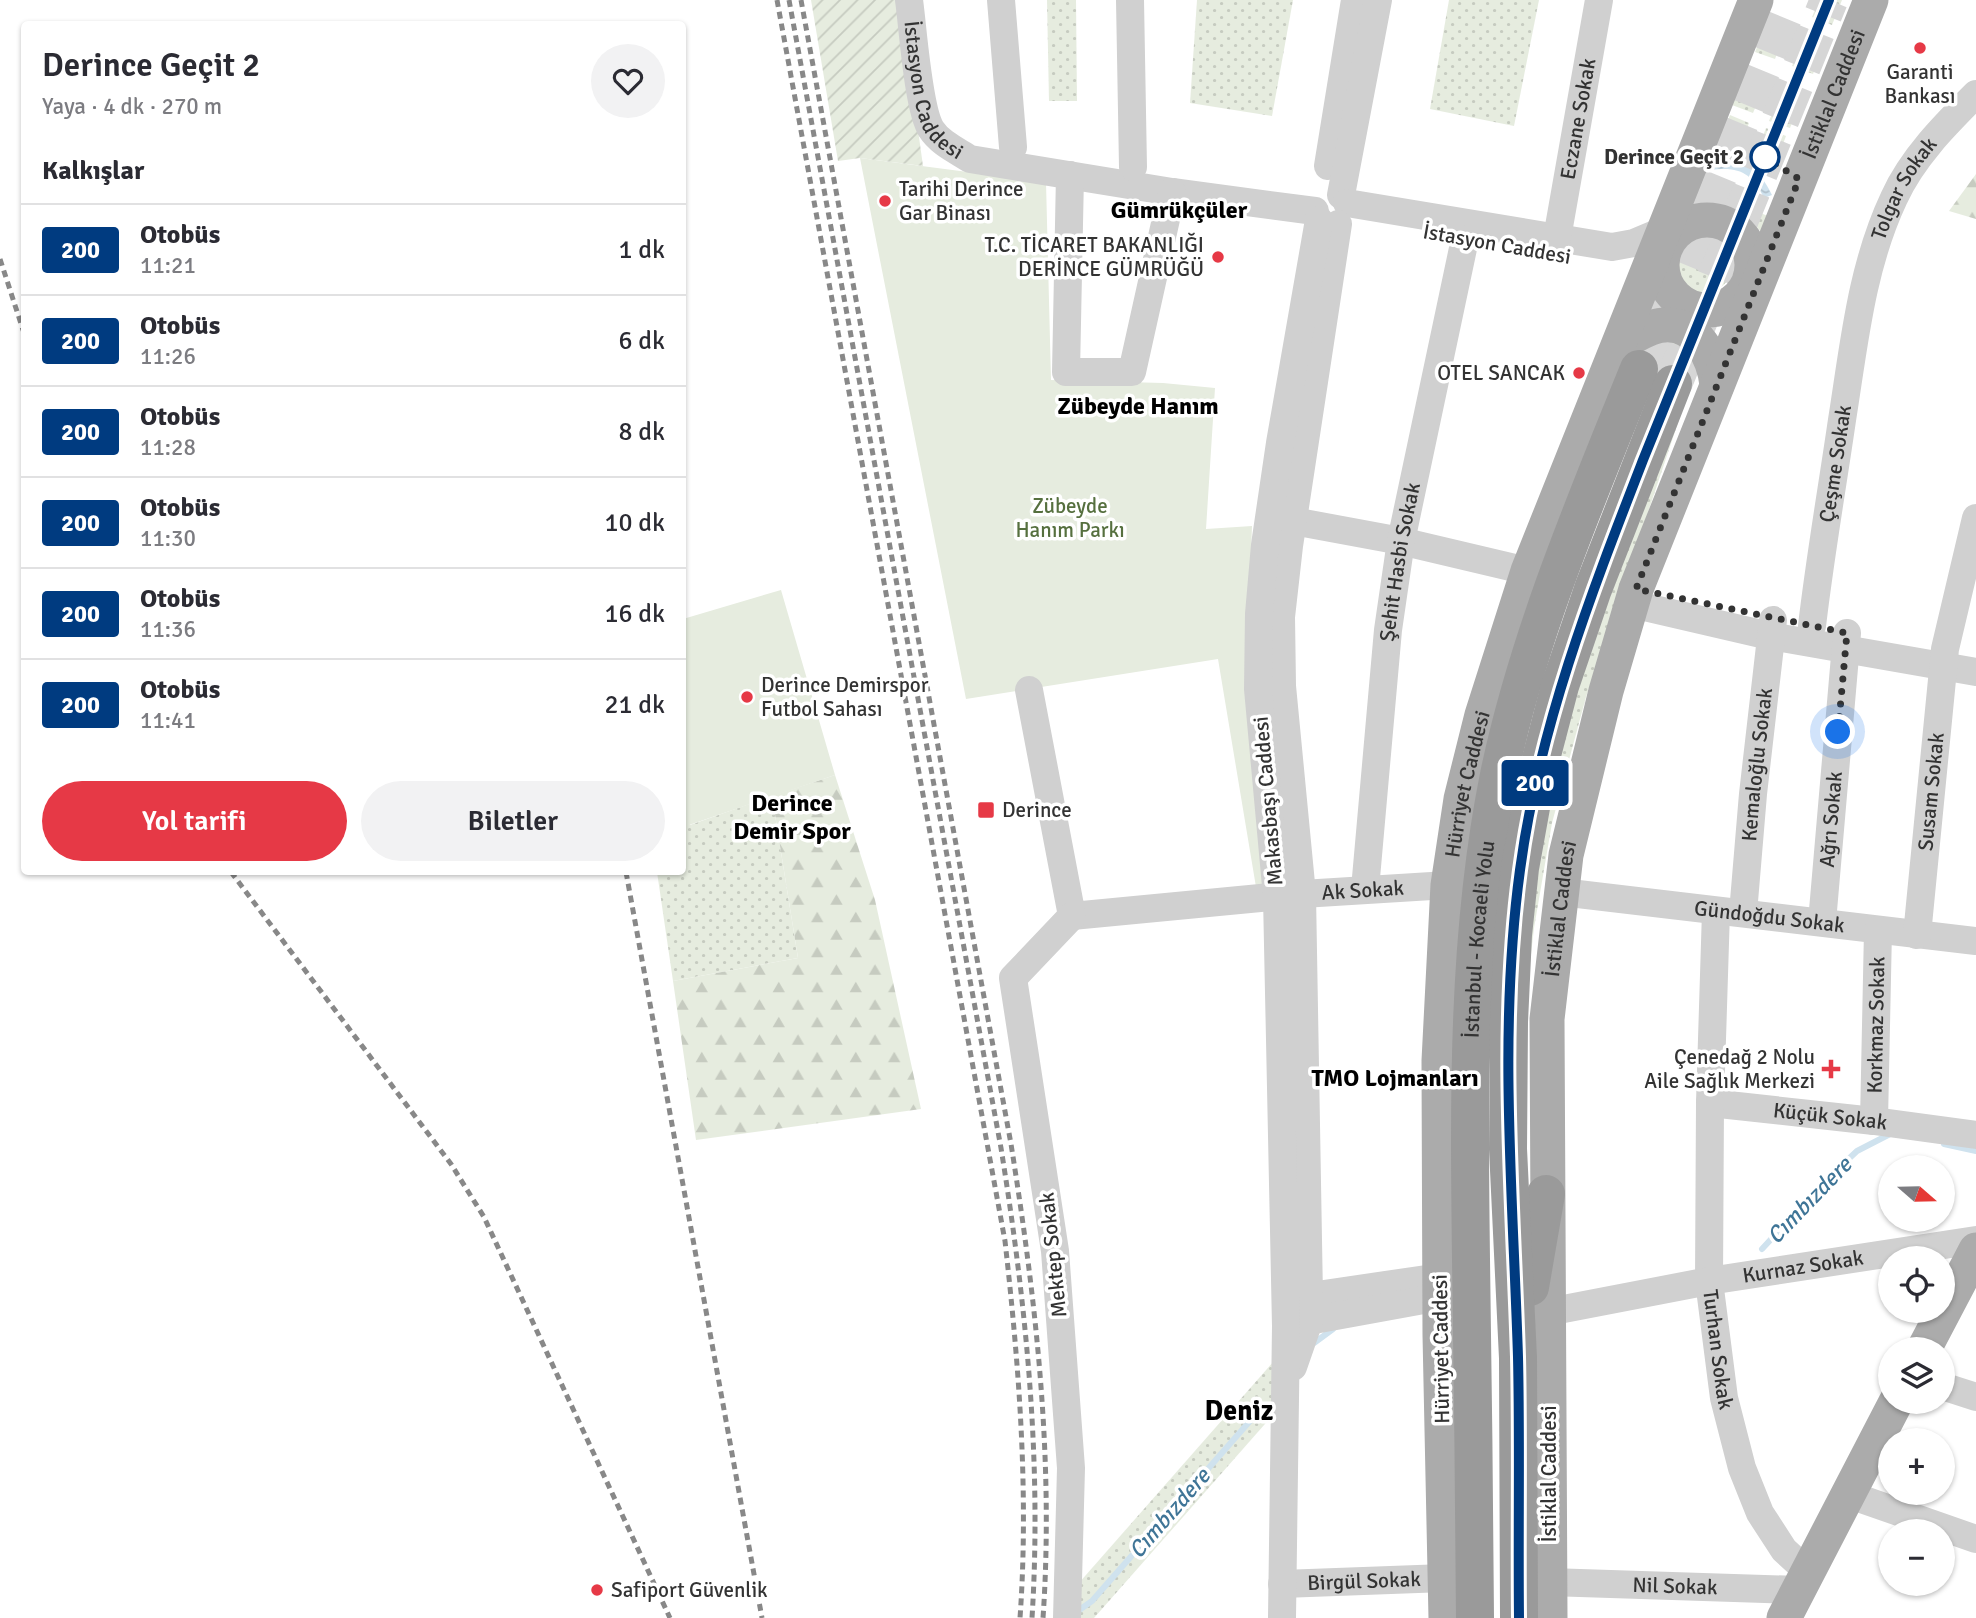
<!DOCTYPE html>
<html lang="tr">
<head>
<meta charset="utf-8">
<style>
	body { margin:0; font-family:Signika,sans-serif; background:#f2f2f3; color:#2b2b33; height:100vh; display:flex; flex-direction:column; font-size:26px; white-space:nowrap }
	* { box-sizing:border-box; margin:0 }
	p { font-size:23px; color:#7c7c81 }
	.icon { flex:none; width:38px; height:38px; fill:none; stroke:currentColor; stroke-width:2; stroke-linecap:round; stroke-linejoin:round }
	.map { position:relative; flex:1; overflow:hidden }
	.details { position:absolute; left:21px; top:21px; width:665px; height:854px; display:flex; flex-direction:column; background:#fff; border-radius:7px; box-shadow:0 2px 5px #0004 }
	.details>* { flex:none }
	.badge { padding:0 14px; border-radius:5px; font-size:24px; line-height:46px }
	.needle { width:46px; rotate:110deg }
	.buttons { position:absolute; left:1878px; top:1155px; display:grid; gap:14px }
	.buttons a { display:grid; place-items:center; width:77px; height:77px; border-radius:50%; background:#fff; box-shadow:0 2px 5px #0004; font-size:35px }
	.you { position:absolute; width:35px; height:35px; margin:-18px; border:5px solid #fff; border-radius:50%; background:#1a73e8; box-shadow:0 0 0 10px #1a73e833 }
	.map>.badge { position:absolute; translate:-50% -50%; box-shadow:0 0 0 4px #fff }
	h2 { padding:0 21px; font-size:26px; line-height:63px }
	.round { display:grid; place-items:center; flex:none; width:74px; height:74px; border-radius:37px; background:#f2f2f3 }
	.summary { display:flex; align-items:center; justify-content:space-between; height:119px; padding:0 21px }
	h1 { font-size:33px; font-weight:600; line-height:52px }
	.cta { display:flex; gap:14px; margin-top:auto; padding:14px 21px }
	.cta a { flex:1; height:80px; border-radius:42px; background:#e63946; color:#fff; font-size:28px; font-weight:600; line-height:80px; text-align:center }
	.cta a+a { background:#f2f2f3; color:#2b2b33 }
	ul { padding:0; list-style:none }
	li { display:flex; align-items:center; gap:21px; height:91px; padding:0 21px; border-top:2px solid #e1e1e2 }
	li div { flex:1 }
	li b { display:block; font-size:26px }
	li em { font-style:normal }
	li .badge { min-width:77px; font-weight:700; text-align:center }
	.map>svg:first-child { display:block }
</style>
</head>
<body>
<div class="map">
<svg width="1976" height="1618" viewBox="0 0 1976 1618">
	<defs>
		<pattern id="grass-dots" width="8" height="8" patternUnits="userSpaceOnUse" patternTransform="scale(1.75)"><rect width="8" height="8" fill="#e6ecdf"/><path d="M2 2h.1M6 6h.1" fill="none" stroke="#c6cbc0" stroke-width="1.8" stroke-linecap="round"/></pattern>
		<pattern id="forest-firs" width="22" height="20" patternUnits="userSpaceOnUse" patternTransform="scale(1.75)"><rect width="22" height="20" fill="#e6ecdf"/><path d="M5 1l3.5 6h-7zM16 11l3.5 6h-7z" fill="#c6cbc0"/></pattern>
		<pattern id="garden-furrows" width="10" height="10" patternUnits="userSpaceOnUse" patternTransform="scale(1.75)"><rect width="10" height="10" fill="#e6ecdf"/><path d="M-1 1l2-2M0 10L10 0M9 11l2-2" fill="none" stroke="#c6cbc0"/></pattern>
		<pattern id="water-ripples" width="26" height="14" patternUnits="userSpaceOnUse" patternTransform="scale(1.75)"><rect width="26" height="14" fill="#cfe2ee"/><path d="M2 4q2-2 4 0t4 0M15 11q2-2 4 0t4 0" fill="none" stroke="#b2c2cd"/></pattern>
	</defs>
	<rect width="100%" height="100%" fill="#fff"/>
	<!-- grass -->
	<g fill="url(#grass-dots)">
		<path d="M 1047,0 L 1076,0 L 1077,101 L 1049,101 Z"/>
		<path d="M 1197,0 L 1293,0 L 1272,116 L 1190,103 Z"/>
		<path d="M 1449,0 L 1539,0 L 1514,126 L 1430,109 Z"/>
		<path d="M 1819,0 L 1842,0 L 1832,25 L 1812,17 Z"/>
		<path d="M 1768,20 L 1787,28 L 1775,59 L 1755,52 Z"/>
		<path d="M 1805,34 L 1825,42 L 1813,74 L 1792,66 Z"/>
		<path d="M 1745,74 L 1766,82 L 1753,113 L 1732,105 Z"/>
		<path d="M 1782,89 L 1802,97 L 1790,128 L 1769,121 Z"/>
		<path d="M 1730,115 L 1749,123 L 1737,154 L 1717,146 Z"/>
		<path d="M 1766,128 L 1786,136 L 1774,168 L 1754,160 Z"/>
		<path d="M 1695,187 L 1768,216 L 1762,233 C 1743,208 1719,197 1688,206 Z"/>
		<circle cx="1704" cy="265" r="28"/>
		<path d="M 1679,340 L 1695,365 L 1694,375 L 1586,697 L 1552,823 L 1534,928 L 1521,1042 L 1532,877 L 1576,686 L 1689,389 L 1625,362 L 1632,347 Z"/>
		<path d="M 772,796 L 798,958 L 673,981 L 657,872 L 682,872 L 683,804 L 690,825 Z"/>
		<path d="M 1281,1353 L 1280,1407 L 1094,1618 L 1070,1618 L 1071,1592 Z"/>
	</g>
	<!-- forest -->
	<g fill="url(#forest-firs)">
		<path d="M 1976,174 L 1976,219 L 1949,211 Z"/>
		<path d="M 835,775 L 875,900 L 921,1109 L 696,1140 L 673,981 L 798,958 L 772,796 Z"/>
	</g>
	<!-- park -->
	<g fill="#e6ecdf">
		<path d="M 860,158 L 1046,182 L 1051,380 L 1163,383 L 1215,388 L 1206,529 L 1252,526 L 1246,689 L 1263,884 L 1256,887 L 1218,659 L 966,699 Z"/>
		<path d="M 781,590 L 835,775 L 689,825 L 682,804 L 683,619 Z"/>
	</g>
	<!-- garden -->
	<path fill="url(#garden-furrows)" d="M 811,0 L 900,0 L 923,166 L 860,158 L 838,161 Z"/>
	<!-- water -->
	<path fill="url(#water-ripples)" d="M 1709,162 C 1742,161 1756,162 1772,195 L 1764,198 C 1752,173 1739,166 1711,170 Z"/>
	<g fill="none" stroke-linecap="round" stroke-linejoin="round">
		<!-- stream -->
		<g stroke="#cfe2ee" stroke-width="6">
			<path d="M 1944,1144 L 1976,1151"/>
			<path d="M 1762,1249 L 1822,1184 L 1857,1151 L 1892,1133"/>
			<path d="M 1314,1343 L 1333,1329"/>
			<path d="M 1075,1613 L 1092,1601 L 1264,1405"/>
		</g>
		<!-- highway-tunnel -->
		<g stroke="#d6d6d6" stroke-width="38" stroke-dasharray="38 19" stroke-linecap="butt">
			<path d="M 1639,369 L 1790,0"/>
			<path d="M 1673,384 L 1829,0"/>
		</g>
		<!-- minor -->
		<g stroke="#d0d0d0" stroke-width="28">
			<path id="s1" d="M 909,0 C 913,28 918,108 931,129 C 940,143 956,150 970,159 L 1172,192 L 1315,211"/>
			<path d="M 1001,0 L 1013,147"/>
			<path d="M 1130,0 L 1133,167"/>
			<path d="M 1328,166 L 1355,0"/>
			<path d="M 1070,175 L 1066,372 L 1132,372 L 1172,192"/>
			<path d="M 1341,195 L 1378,0"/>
			<path d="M 1347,203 L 1612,247 L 1634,243 L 1665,230"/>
			<path id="s2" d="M 1557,238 L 1599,0"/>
			<path d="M 1274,521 L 1293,521 L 1401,541 L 1528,571"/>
			<path d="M 1632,604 L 1770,636 L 1976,672"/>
			<path id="s3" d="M 1812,626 C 1820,557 1832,489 1842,420 C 1854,345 1861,268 1894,198 C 1912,158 1945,125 1976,94"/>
			<path id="s4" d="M 1029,690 L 1072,916 L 1302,894 L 1448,885"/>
			<path id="s5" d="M 1365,889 L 1388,630 L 1401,541 L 1465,239"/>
			<path id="s6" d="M 1561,892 L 1976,941"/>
			<path id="s7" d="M 1716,911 L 1710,1103 L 1874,1121 L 1976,1135"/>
			<path id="s8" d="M 1743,913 L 1753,794 L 1773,620"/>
			<path id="s9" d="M 1822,922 L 1847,633"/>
			<path id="s10" d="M 1917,935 L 1945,649 L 1976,518"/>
			<path id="s11" d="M 1710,1103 L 1709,1281 L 1724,1398 L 1742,1468 L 1760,1513 L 1784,1550 L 1808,1572"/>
			<path id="s12" d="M 1874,1121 L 1878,930"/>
			<path d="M 1290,1299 L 1440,1277"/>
			<path id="s13" d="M 1548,1312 L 1709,1281 L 1976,1240"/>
			<path d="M 1292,1324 L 1440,1297"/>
			<path d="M 1293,1367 L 1309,1321 L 1309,1297 L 1302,894 L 1282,686 L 1281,617 L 1289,546 L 1338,224"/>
			<path d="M 1942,1386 L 1976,1397"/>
			<path d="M 1847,1494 L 1976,1539"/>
			<path id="s14" d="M 1549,1582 L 1799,1590"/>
			<path id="s15" d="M 1282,1584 L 1445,1578"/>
			<path d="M 1067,1618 L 1071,1468 L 1055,1251 L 1013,978 L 1072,916"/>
			<path d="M 1282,1618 L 1286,1326 L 1277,897 L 1258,689 L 1259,614 L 1265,545 L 1280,443 L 1319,220"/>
		</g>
		<!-- major -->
		<g stroke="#ababab" stroke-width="35">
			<circle cx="1707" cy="265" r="45"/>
			<path d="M 1619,345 C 1633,337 1648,326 1664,325 C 1697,322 1714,358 1717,385"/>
			<path d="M 1924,1349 L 1976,1250"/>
			<path id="s16" d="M 1446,1618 L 1440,1335 L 1439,1061 L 1448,885 L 1461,799 L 1482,715 L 1528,571 L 1756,0"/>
			<path id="s17" d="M 1550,1618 L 1547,1019 L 1566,855 L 1606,691 L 1636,589 L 1871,0"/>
			<path d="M 1784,1618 L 1896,1402"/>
		</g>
		<!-- highway -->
		<g stroke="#9a9a9a" stroke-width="38">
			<path d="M 1530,1287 L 1546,1194"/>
			<path id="s18" d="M 1475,1618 C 1474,1498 1473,1379 1471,1259 C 1469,1097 1467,934 1499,775 C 1528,636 1586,500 1639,369"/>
			<path d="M 1519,1618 L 1518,1358 L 1508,1149 L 1509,1022 L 1513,935 L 1520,868 L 1537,774 L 1560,686 L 1593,589 L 1673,384"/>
		</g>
		<!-- rail -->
		<g stroke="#888" stroke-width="5" stroke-dasharray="7 5" stroke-linecap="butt">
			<path d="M 777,0 L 1005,1241 C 1019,1366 1029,1492 1020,1618"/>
			<path d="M 789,0 L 1001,1148 C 1026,1304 1042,1460 1032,1618"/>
			<path d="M 801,0 L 1011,1144 C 1036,1301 1054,1459 1043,1618"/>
			<path d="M 0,259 L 24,333"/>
			<path d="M 231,872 L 451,1164 L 484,1217 L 670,1618"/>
			<path d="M 626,872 L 762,1618"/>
		</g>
	</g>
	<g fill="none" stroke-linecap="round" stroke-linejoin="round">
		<defs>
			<path id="line" d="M 1519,1618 C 1518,1531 1520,1444 1518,1357 C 1513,1195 1498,1032 1520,870 C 1539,727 1591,594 1643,460 C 1704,306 1767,153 1829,0"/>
		</defs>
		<!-- line casing -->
		<use href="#line" stroke="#fff" stroke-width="16"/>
		<!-- line -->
		<use href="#line" stroke="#003b80" stroke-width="10"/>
		<!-- walk -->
		<path stroke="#333" stroke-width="7" stroke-dasharray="0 12.6" d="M 1765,157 L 1799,179 L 1636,589 L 1847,633 L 1838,732"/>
	</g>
	<!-- markers -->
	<g fill="#e63946" stroke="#fff" stroke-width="2.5">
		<circle cx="1920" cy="48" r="7"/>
		<circle cx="885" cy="201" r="7"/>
		<circle cx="1218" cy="257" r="7"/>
		<circle cx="1579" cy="373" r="7"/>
		<circle cx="747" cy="697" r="7"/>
		<rect x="977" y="801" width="18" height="18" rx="3.5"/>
		<path d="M1827.5 1058.5h7v7h7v7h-7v7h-7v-7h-7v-7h7z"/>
		<circle cx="597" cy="1590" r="7"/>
	</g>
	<circle fill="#fff" stroke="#003b80" stroke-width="3.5" cx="1765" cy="157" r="14"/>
	<g text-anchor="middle" stroke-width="7" stroke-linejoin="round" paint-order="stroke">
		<!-- poi labels -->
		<g font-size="21" fill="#333" stroke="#fff" text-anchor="start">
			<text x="1920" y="79" text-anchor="middle">Garanti<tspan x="1920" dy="24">Bankası</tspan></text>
			<text x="899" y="196">Tarihi Derince<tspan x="899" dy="24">Gar Binası</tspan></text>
			<text x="1204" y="252" text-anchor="end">T.C. TİCARET BAKANLIĞI<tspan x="1204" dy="24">DERİNCE GÜMRÜĞÜ</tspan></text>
			<text x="1565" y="380" text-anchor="end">OTEL SANCAK</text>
			<text x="761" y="692">Derince Demirspor<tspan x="761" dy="24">Futbol Sahası</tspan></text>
			<text x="1002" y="817">Derince</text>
			<text x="1815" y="1064" text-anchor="end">Çenedağ 2 Nolu<tspan x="1815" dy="24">Aile Sağlık Merkezi</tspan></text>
			<text x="611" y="1597">Safiport Güvenlik</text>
		</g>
		<!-- street labels -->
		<g font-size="21" fill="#333" stroke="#fff">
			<text dy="7" stroke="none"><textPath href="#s1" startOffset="96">İstasyon Caddesi</textPath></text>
			<text dy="7" stroke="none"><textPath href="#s17" startOffset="1572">İstiklal Caddesi</textPath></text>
			<text dy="7" stroke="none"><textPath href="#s2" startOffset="121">Eczane Sokak</textPath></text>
			<text dy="7" stroke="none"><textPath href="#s3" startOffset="450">Tolgar Sokak</textPath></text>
			<text transform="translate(1497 244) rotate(10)" y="7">İstasyon Caddesi</text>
			<text dy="7" stroke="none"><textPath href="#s3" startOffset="164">Çeşme Sokak</textPath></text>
			<text dy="7" stroke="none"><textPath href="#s5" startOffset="329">Şehit Hasbi Sokak</textPath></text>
			<text dy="7" stroke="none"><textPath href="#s8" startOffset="149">Kemaloğlu Sokak</textPath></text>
			<text dy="7" stroke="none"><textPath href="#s16" startOffset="836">Hürriyet Caddesi</textPath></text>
			<text dy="7" stroke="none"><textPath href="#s10" startOffset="144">Susam Sokak</textPath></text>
			<text transform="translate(1268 801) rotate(-95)" y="7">Makasbaşı Caddesi</text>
			<text dy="7" stroke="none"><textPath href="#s9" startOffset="103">Ağrı Sokak</textPath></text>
			<text dy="7" stroke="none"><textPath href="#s4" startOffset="522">Ak Sokak</textPath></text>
			<text dy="7" stroke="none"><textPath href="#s17" startOffset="710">İstiklal Caddesi</textPath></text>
			<text dy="7" stroke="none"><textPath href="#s6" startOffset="210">Gündoğdu Sokak</textPath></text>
			<text dy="7" stroke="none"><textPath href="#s18" startOffset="679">İstanbul - Kocaeli Yolu</textPath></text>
			<text dy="7" stroke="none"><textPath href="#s12" startOffset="96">Korkmaz Sokak</textPath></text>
			<text dy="7" stroke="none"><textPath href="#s7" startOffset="313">Küçük Sokak</textPath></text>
			<text transform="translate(1053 1255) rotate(-96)" y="7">Mektep Sokak</text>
			<text dy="7" stroke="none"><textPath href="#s13" startOffset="259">Kurnaz Sokak</textPath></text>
			<text transform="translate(1441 1349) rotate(-91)" y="7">Hürriyet Caddesi</text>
			<text dy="7" stroke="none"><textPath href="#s11" startOffset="247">Turhan Sokak</textPath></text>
			<text transform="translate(1549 1474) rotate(-90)" y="7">İstiklal Caddesi</text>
			<text dy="7" stroke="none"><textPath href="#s15" startOffset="82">Birgül Sokak</textPath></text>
			<text dy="7" stroke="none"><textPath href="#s14" startOffset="126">Nil Sokak</textPath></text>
		</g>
		<!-- stop labels -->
		<g font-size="21" font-weight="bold" fill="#333" stroke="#fff" text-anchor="end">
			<text x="1744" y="164">Derince Geçit 2</text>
		</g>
		<!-- park labels -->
		<g font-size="21" fill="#56703f" stroke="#fff">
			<text x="1070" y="513">Zübeyde<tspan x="1070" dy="24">Hanım Parkı</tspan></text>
		</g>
		<!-- water labels -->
		<g font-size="23" font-style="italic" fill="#3f7597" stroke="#fff">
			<text transform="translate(1809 1200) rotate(-46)" y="8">Cımbızdere</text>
			<text transform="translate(1169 1513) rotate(-49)" y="8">Cımbızdere</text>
		</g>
		<!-- quarter labels -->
		<g font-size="24" font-weight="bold" fill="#000" stroke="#fff">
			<text x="1179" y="218">Gümrükçüler</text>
			<text x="1138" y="414">Zübeyde Hanım</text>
			<text x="792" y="811">Derince<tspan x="792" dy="28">Demir Spor</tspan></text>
			<text x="1395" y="1086">TMO Lojmanları</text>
		</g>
		<!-- district labels -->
		<g font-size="28" font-weight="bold" fill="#000" stroke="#fff">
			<text x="1239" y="1420">Deniz</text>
		</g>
	</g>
</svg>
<div class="buttons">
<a><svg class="needle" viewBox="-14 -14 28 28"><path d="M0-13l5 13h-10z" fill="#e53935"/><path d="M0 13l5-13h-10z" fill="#7c7c81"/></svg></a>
<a><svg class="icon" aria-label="locate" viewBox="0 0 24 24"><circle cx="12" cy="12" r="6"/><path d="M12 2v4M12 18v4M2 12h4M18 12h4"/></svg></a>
<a><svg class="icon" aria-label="layers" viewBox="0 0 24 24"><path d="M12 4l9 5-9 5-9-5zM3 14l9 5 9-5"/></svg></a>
<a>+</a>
<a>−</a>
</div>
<div class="you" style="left:1838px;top:732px"></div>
<b class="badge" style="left:1535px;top:783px;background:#003b80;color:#fff">200</b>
<section class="details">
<div class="summary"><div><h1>Derince Geçit 2</h1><p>Yaya · 4 dk · 270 m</p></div><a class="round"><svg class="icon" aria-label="heart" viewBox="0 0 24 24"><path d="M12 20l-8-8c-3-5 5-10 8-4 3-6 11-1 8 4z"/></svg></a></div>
<h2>Kalkışlar</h2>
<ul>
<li><span class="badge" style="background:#003b80;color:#fff">200</span><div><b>Otobüs</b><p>11:21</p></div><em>1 dk</em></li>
<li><span class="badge" style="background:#003b80;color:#fff">200</span><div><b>Otobüs</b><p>11:26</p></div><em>6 dk</em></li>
<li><span class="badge" style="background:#003b80;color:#fff">200</span><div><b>Otobüs</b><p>11:28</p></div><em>8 dk</em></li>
<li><span class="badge" style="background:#003b80;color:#fff">200</span><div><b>Otobüs</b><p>11:30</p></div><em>10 dk</em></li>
<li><span class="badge" style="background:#003b80;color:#fff">200</span><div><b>Otobüs</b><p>11:36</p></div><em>16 dk</em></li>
<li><span class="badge" style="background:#003b80;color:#fff">200</span><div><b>Otobüs</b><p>11:41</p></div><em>21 dk</em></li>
</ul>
<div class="cta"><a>Yol tarifi</a><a>Biletler</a></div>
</section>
</div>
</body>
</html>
